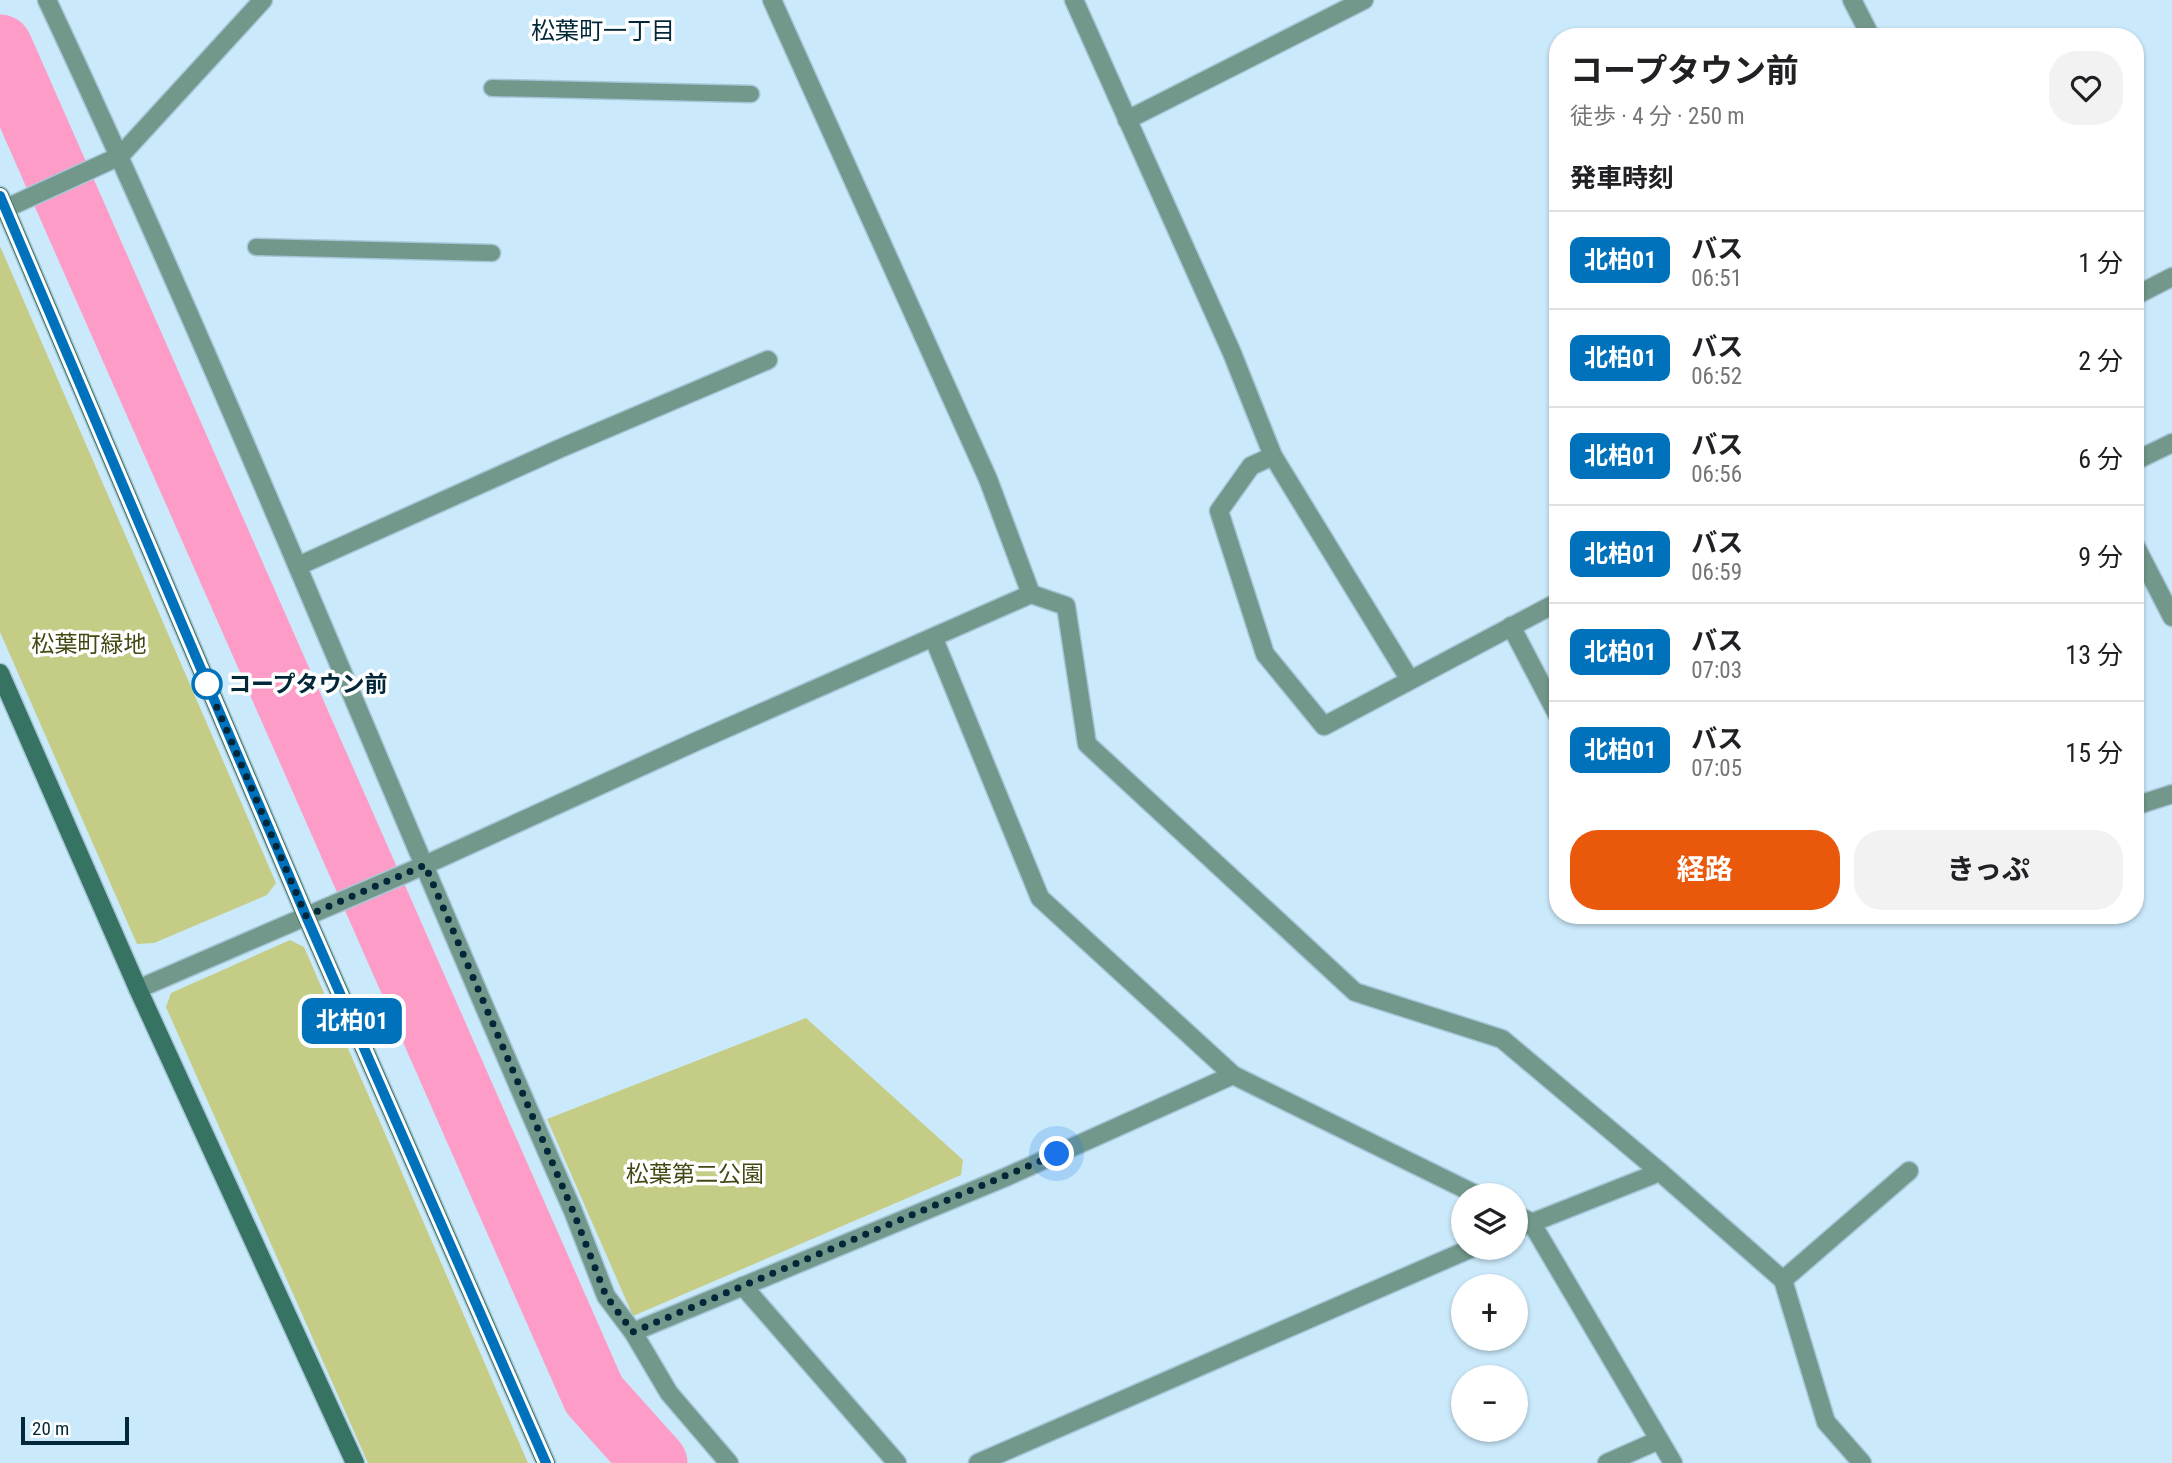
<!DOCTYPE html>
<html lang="ja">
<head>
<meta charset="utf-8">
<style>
	body { margin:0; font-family:"Roboto Condensed","Noto Sans JP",sans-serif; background:#f2f2f2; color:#202124; height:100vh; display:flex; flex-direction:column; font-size:26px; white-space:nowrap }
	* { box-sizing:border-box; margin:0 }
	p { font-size:23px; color:#757577 }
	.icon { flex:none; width:38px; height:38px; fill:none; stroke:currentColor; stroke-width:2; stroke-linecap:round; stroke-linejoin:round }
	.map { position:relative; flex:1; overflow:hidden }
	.side { position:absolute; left:1549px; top:28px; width:595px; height:896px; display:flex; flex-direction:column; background:#fff; border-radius:28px; box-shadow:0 2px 5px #0004 }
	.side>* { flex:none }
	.badge { padding:0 14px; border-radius:10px; font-size:24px; line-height:46px }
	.buttons { position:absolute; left:1451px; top:1183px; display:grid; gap:14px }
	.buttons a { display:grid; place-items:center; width:77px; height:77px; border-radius:50%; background:#fff; box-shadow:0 2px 5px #0004; font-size:35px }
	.scale { position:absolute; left:21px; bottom:18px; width:108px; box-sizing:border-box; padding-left:7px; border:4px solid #022738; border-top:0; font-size:19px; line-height:24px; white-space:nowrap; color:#022738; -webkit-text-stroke:5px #fff; paint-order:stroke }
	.you { position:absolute; width:35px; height:35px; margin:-18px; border:5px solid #fff; border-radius:50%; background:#1a73e8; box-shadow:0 0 0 10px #1a73e833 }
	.map>.badge { position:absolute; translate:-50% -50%; box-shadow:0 0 0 4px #fff }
	h2 { padding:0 21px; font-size:26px; line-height:63px }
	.round { display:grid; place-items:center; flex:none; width:74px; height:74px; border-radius:28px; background:#f2f2f2 }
	.overview { display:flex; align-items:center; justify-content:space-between; height:119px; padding:0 21px }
	h1 { font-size:33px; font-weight:700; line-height:52px }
	.button { display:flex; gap:14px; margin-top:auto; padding:14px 21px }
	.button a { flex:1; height:80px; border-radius:28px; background:#ea580c; color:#fff; font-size:28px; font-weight:700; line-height:80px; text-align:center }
	.button a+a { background:#f2f2f2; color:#202124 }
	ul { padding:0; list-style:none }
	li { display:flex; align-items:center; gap:21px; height:98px; padding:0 21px; border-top:2px solid #e0e0e0 }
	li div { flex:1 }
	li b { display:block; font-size:26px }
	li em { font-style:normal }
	li .badge { min-width:77px; font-weight:700; text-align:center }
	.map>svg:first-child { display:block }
</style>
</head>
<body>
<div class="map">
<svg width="2172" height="1463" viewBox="0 0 2172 1463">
	<rect width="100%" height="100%" fill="#cae9fb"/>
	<!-- green -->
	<g fill="#c5cc85">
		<path d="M 0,246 L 276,883 L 267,895 L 154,943 L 137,944 L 0,632 Z"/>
		<path d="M 290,940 L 304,947 L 528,1463 L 368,1463 L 166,1007 L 171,993 Z"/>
		<path d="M 806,1018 L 963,1160 L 961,1175 L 633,1316 L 547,1119 Z"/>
	</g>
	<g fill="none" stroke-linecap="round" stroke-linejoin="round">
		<!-- river -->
		<path stroke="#fd9dc7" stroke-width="65" d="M 0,47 L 594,1395 L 655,1463"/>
		<defs>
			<g id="lane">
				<path d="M 492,88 L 751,94"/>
				<path d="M 256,247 L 492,253"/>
			</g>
			<g id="street">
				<path d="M 47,0 C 234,398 395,808 573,1211 L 606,1296 L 633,1332 L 669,1393 L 729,1463"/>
				<path d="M 1074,0 L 1232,353 L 1273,456 L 1410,680"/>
				<path d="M 1852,0 L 1871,37"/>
				<path d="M 1127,120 L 1364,0"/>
				<path d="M 0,211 L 120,156 L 263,0"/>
				<path d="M 2135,296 L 2172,277"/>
				<path d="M 1273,456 L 1251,466 L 1219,511 L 1265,654 L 1324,726 L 1558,602"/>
				<path d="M 2135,461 L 2172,443"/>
				<path d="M 2135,545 L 2172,617"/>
				<path d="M 298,566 L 561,448 L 768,360"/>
				<path d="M 1031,594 L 1066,606 L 1087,744 L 1355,992 L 1502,1039 L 1660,1172"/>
				<path d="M 1511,626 L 1558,716"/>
				<path d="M 934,639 L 1040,898 L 1233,1075 L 1477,1195"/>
				<path d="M 2135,806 L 2172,794"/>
				<path d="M 138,989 L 425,865 L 695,742 L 1031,594 L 988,479 L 772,0"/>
				<path d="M 1516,1215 L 1531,1222 L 1673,1463"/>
				<path d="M 1516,1229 L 1660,1172 L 1783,1280"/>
				<path d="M 743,1286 L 897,1463"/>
				<path d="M 633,1332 L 1006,1177 L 1233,1075"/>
				<path d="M 978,1463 L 1472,1248"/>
				<path d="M 1607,1463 L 1659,1440"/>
				<path d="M 1862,1463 L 1826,1422 L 1783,1280 L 1909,1171"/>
			</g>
			<g id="secondary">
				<path d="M 0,196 L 306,916 L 546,1463"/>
				<path d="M 0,673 L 138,989 L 355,1463"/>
			</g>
		</defs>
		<!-- lane casing -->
		<use href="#lane" stroke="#a6c6d8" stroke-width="19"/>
		<!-- street casing -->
		<use href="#street" stroke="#a6c6d8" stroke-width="21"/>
		<!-- secondary casing -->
		<use href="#secondary" stroke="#a6c6d8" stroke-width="21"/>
		<!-- lane -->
		<use href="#lane" stroke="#72988c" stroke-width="16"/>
		<!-- street -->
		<use href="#street" stroke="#72988c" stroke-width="18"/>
		<!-- secondary -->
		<use href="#secondary" stroke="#377362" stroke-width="18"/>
	</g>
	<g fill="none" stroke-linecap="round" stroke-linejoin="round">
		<defs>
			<path id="line" d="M 0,196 L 306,916 L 546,1463"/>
		</defs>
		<!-- line casing -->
		<use href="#line" stroke="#fff" stroke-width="16"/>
		<!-- line -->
		<use href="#line" stroke="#0072bc" stroke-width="10"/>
		<!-- walk -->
		<path stroke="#022738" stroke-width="7" stroke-dasharray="0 12.6" d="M 207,684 L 306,916 L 425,865 L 573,1211 L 606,1296 L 633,1332 L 1057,1154"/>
	</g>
	<!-- markers -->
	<circle fill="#fff" stroke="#0072bc" stroke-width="3.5" cx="207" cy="684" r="14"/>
	<g text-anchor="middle" stroke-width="7" stroke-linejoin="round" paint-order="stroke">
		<!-- park labels -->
		<g font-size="23" fill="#454813" stroke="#fff">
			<text x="89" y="652">松葉町緑地</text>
			<text x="695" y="1182">松葉第二公園</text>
		</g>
		<!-- stop labels -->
		<g font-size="23" font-weight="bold" fill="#022738" stroke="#fff" text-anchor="start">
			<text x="228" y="692">コープタウン前</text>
		</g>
		<!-- neighbourhood labels -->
		<g font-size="24" fill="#022738" stroke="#fff">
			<text x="603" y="39">松葉町一丁目</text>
		</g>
	</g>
</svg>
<div class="buttons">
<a><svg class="icon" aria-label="layers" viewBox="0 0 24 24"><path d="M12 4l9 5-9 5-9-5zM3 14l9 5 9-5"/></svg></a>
<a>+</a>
<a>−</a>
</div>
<div class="scale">20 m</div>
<div class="you" style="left:1057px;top:1154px"></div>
<b class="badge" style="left:352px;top:1021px;background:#0072bc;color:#fff">北柏01</b>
<section class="side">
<div class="overview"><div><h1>コープタウン前</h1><p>徒歩 · 4 分 · 250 m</p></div><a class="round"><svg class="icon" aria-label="heart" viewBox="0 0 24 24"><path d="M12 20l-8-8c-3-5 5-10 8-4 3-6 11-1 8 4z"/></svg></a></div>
<h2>発車時刻</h2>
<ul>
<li><span class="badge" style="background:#0072bc;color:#fff">北柏01</span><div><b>バス</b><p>06:51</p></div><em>1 分</em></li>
<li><span class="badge" style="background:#0072bc;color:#fff">北柏01</span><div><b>バス</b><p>06:52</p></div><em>2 分</em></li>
<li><span class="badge" style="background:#0072bc;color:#fff">北柏01</span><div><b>バス</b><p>06:56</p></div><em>6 分</em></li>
<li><span class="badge" style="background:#0072bc;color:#fff">北柏01</span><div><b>バス</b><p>06:59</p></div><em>9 分</em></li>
<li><span class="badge" style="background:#0072bc;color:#fff">北柏01</span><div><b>バス</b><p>07:03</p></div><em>13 分</em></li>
<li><span class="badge" style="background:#0072bc;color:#fff">北柏01</span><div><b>バス</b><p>07:05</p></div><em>15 分</em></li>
</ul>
<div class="button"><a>経路</a><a>きっぷ</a></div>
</section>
</div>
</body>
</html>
